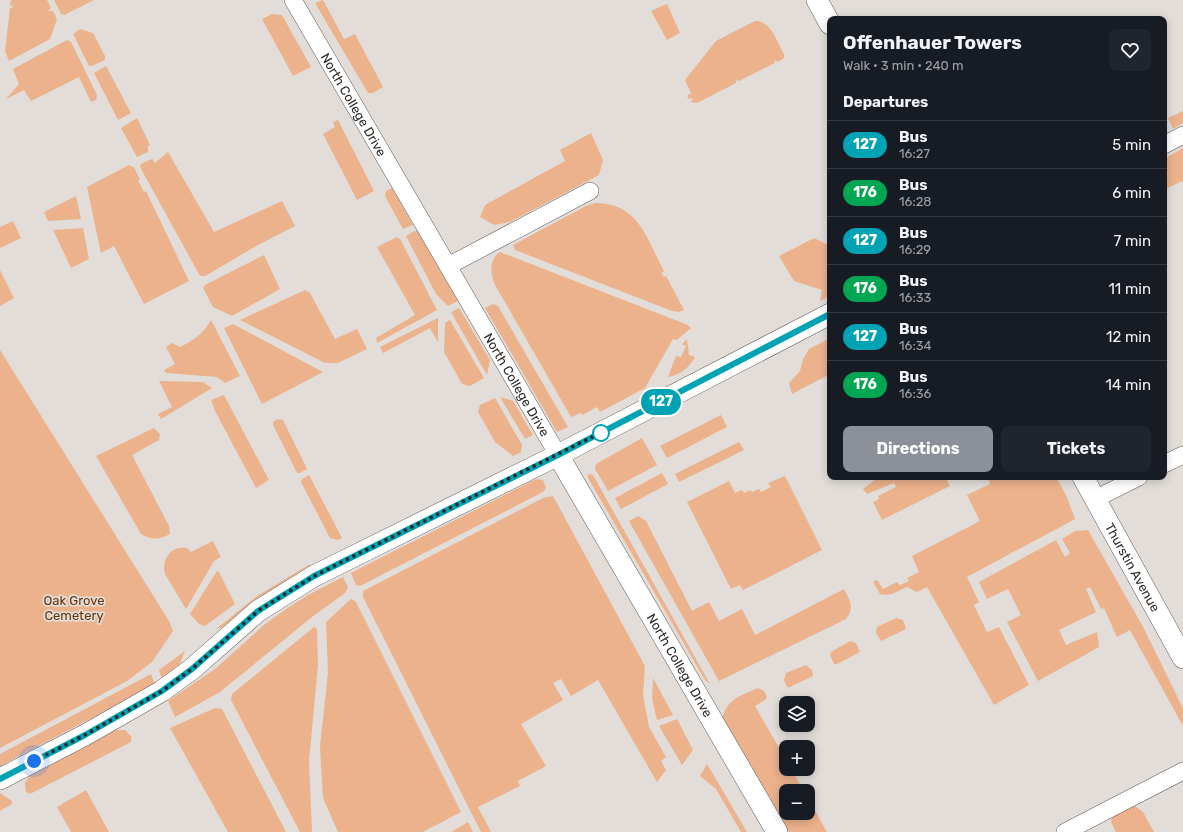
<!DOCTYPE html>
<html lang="en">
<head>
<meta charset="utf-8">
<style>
	body { margin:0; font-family:Rubik,sans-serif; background:#20242c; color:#f1f3f6; height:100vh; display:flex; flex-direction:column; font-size:15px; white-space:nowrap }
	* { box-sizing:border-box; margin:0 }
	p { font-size:13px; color:#9ea1a6 }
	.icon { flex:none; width:22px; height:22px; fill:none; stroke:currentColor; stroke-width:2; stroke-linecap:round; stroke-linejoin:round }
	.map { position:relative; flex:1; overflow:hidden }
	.panel { position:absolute; left:827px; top:16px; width:340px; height:464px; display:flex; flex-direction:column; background:#171b24; border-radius:8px; box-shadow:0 2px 10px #0003 }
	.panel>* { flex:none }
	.badge { padding:0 8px; border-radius:13px; font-size:14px; line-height:26px }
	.fabs { position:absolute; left:779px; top:696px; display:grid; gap:8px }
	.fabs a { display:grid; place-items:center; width:36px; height:36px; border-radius:8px; background:#171b24; box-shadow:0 2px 10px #0003; font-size:20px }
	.you { position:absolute; width:20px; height:20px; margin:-10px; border:3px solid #fff; border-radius:50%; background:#1a73e8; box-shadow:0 0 0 6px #1a73e833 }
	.map>.badge { position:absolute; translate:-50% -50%; box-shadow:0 0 0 2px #fff }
	h2 { padding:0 16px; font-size:15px; line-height:36px }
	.round { display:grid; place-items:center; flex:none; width:42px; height:42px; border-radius:8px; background:#20242c }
	.overview { display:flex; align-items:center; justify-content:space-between; height:68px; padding:0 16px }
	h1 { font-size:19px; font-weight:700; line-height:30px }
	.primary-button { display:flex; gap:8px; margin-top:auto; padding:8px 16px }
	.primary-button a { flex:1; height:46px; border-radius:8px; background:#8c9099; color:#fff; font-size:16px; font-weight:700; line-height:46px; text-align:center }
	.primary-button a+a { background:#20242c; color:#f1f3f6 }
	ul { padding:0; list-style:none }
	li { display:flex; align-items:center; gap:12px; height:48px; padding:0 16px; border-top:1px solid #363941 }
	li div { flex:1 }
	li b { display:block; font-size:15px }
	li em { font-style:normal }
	li .badge { min-width:44px; font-weight:700; text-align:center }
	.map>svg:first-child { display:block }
</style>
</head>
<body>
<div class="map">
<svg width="1183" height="832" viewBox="0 0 1183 832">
	<rect width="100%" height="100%" fill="#e2ddd9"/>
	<!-- green -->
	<g fill="#ebb28c">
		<path d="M 11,0 L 47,0 L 51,8 L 48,11 L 53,11 L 57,19 L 50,39 L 9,61 L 5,51 L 10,8 L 14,7 L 10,5 Z"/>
		<path d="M 54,0 L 94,0 L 64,15 L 61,14 Z"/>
		<path d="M 323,0 L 344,39 L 355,34 L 383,87 L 373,93 L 368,93 L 315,3 Z"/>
		<path d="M 667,4 L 680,33 L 667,40 L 651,11 Z"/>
		<path d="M 272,14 L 282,15 L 311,67 L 293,76 L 262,19 Z"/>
		<path d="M 755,21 C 771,20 777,42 784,54 L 784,58 L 778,62 L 774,60 L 775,63 L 739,81 L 736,80 L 736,83 L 697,103 L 690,102 L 693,100 L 692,98 L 689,99 L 687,96 L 691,93 L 685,80 L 716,41 Z"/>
		<path d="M 80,29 L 93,33 L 105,56 L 105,60 L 92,66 L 89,66 L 73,34 Z"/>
		<path d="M 67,40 L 71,42 L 97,95 L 96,100 L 91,102 L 79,77 L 31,101 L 24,90 L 6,99 L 19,84 L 13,69 Z"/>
		<path d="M 106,66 L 131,113 L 118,120 L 94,73 Z"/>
		<path d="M 1183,111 L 1183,123 L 1173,129 L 1168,118 Z"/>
		<path d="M 137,118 L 150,145 L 148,146 L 148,152 L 137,157 L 121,128 Z"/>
		<path d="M 338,120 L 374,191 L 357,200 L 323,134 L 335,127 L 333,122 Z"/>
		<path d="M 591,133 L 603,160 L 599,175 L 510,222 L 494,225 L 480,217 L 485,205 L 565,161 L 560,150 Z"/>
		<path d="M 1183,148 L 1183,183 L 1182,181 L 1164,190 L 1164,159 Z"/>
		<path d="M 168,152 L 214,232 L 282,201 L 295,226 L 258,245 L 205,276 L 200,276 L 140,167 L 141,164 L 152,159 L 155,163 Z"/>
		<path d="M 129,165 L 132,167 L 134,167 L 140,180 L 138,181 L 144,192 L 146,191 L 189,281 L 144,304 L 114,246 L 101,253 L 87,187 Z"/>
		<path d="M 392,188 L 413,225 L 403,229 L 385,196 L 386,191 Z"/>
		<path d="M 76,196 L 81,219 L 48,221 L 44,212 Z"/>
		<path d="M 595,203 C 639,203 646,238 664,271 L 661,273 L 664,277 L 666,276 L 684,310 L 678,312 L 672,311 L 515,250 L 513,245 L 586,206 Z"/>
		<path d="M 13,221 L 21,238 L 0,248 L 0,227 Z"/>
		<path d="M 83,228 L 89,259 L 71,268 L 53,230 Z"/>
		<path d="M 417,230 L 458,301 L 448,306 L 436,294 L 406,236 Z"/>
		<path d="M 397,237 L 400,239 L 437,310 L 377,343 L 376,338 L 415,315 L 377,247 Z"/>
		<path d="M 814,238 L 830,246 L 830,296 L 820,301 L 822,290 L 794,281 L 779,256 Z"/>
		<path d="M 500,252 L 688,325 L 691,328 L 677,340 L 673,339 L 645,388 L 600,412 L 597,407 L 582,415 L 581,413 L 571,417 L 495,285 C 490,274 489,259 500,252 Z"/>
		<path d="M 264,255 L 280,289 L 232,316 L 213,307 L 203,288 L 205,285 Z"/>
		<path d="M 0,270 L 14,298 L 0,306 Z"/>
		<path d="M 305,290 L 310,293 L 335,339 L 357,329 L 367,349 L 338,363 L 325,363 L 240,320 Z"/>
		<path d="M 493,304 L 498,306 L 568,427 L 557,432 L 485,308 Z"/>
		<path d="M 459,308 L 490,360 L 487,375 L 451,312 Z"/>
		<path d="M 438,318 L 438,342 L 430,328 L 383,353 L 380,347 Z"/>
		<path d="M 211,320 L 240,376 L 225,383 L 217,377 L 166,373 L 164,370 L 175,364 L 166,347 L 172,343 L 180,347 C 194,340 203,334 211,320 Z"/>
		<path d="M 450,320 L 484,378 L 470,386 L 462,384 L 444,352 L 445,323 Z"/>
		<path d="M 233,324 L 323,372 L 262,404 L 224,328 Z"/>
		<path d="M 830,338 L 830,374 L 792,394 L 789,383 L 800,371 L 803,359 L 809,349 Z"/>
		<path d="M 687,339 L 689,355 L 695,357 C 690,367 679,376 668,377 L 676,356 L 681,357 L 686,346 L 682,344 Z"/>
		<path d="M 0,350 L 169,621 L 173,631 L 152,662 L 127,681 L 0,748 Z"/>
		<path d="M 159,381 L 203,382 L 212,388 L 161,419 L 158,414 L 172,407 Z"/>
		<path d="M 224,395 L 269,480 L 256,488 L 215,411 L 211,400 Z"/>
		<path d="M 500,397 L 513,401 L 533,435 L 525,439 Z"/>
		<path d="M 495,398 L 522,445 L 521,452 L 511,457 L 512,455 L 495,442 L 478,412 L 480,405 Z"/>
		<path d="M 721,415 L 727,427 L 667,458 L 660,446 Z"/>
		<path d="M 278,419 L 283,420 L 307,469 L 300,473 L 297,473 L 273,425 L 273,422 Z"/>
		<path d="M 154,428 L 160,434 L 159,440 L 132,455 L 169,526 L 170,534 C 158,540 152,540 141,534 L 96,456 Z"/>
		<path d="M 642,438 L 657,465 L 608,491 L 595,469 L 596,464 Z"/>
		<path d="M 739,442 L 744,450 L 679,482 L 675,474 Z"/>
		<path d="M 662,473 L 668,484 L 621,509 L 615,498 Z"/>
		<path d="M 588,474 L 593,475 L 710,684 L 705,680 L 588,478 Z"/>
		<path d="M 309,475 L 342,538 L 338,540 L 330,538 L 301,482 L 302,479 Z"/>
		<path d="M 785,476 L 822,550 L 743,590 L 740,585 L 731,589 L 687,502 L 729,481 L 735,493 L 742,490 L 744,493 L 750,490 L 752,492 L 759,489 L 761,492 L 771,487 L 768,483 Z"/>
		<path d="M 878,477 L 952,477 L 947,480 L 950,486 L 882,520 L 873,502 L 879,499 L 878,496 L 896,487 L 894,483 L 867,494 L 863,489 Z"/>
		<path d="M 987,477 L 1056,477 L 1066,495 L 1075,519 L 967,577 L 979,602 L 974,605 L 987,632 L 999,627 L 1029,685 L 994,705 L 927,587 L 917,592 L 907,587 C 898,591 890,597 880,594 L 873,582 L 877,580 L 883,589 L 897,582 L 900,585 L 909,581 L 907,578 L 919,572 L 912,556 L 980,521 L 967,495 L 990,484 Z"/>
		<path d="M 536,479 L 543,480 L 546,488 L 543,492 L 360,586 L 356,585 L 351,573 Z"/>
		<path d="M 553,496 L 645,666 L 643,695 L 649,727 L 666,757 L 661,761 L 666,770 L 657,782 L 598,680 L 571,696 L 561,679 L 553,683 L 563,700 L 521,724 L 546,766 L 518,781 L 520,786 L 478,807 L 491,832 L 481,832 L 363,597 L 363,591 L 543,498 Z"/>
		<path d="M 638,516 L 646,521 L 692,611 L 709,602 L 719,621 L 742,609 L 755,635 L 844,589 C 850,601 855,608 846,619 L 719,681 L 629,521 Z"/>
		<path d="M 1088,530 L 1142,625 L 1183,708 L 1183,726 L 1130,630 L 1117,637 L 1104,608 L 1101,609 L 1090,587 L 1086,589 L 1096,612 L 1059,630 L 1066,645 L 1097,632 L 1099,647 L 1038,681 L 1007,622 L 1021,615 L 1008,589 L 987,599 L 979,582 L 1056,540 L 1065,557 L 1070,553 L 1062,539 L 1075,531 Z"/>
		<path d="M 213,541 L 221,557 L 214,561 L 186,609 L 165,574 C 161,560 171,544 187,548 L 191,552 Z"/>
		<path d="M 310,564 L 312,567 L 225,627 L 216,629 L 257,596 Z"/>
		<path d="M 217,571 L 219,572 L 235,604 L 205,626 L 199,624 L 190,614 Z"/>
		<path d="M 343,577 L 348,587 L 345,593 L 312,617 L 220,692 L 175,717 L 168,701 L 215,669 L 264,625 L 286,609 L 308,595 Z"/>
		<path d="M 351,599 L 356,602 L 461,812 L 423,832 L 338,832 L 323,798 L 320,746 L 328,673 L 326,622 Z"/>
		<path d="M 896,618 L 903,620 L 906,629 L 881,641 L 876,633 L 877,627 Z"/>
		<path d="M 314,627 L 317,629 L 318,665 L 309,761 L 312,832 L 300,832 L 231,700 L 232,694 Z"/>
		<path d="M 850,641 L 856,643 L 860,652 L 837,664 L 834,664 L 830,655 L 831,652 Z"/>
		<path d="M 185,651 L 180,664 L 162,679 L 159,670 Z"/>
		<path d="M 806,665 L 812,670 L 813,676 L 790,687 L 787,687 L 784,680 L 786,673 Z"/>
		<path d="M 151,674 L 155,685 L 0,766 L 0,754 Z"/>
		<path d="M 653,678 L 673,715 L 657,720 L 652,699 Z"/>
		<path d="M 758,688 L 764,691 L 767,697 L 765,700 L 755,706 L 786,760 L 786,769 L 791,769 L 804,791 L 786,791 L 786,813 L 808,813 L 808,798 L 827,832 L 786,832 L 722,719 C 727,699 740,696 758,688 Z"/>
		<path d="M 215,708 L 222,709 L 286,832 L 228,832 L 170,728 Z"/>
		<path d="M 677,719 L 693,750 L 682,765 L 659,726 Z"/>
		<path d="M 115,730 L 125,730 L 131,736 L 131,742 L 30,794 L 26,792 L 25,783 L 30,775 Z"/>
		<path d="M 707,764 L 747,832 L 741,832 L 716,789 L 700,776 Z"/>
		<path d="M 86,790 L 109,832 L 71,832 L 57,807 Z"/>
		<path d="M 0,793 L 12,801 L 12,804 L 0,811 Z"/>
		<path d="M 1135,806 L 1143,812 L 1154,832 L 1116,832 L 1111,822 L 1112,817 Z"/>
		<path d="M 468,822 L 473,832 L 451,832 Z"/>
	</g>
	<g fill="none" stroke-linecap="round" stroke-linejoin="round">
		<defs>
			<g id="minor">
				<path id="s1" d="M 293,0 L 558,455"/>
				<path d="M 1164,145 L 1183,135"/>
				<path d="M 448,266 L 590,191"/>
				<path d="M 1164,464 L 1183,455"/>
				<path d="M 1095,499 L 1139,477"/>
				<path d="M 1065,832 L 1183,771"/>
			</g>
			<g id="tertiary">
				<path d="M 817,0 L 830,24"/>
				<path id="s2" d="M 558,455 L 777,832"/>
				<path id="s3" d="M 1083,477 L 1183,658"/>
				<path d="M 0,779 L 85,735 L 162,691 L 192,669 L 258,611 L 314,576 L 558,455 L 830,314"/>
			</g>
		</defs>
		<!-- minor casing -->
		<use href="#minor" stroke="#635e5b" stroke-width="18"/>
		<!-- tertiary casing -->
		<use href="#tertiary" stroke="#635e5b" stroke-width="22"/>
		<!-- minor -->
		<use href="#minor" stroke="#fff" stroke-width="17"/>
		<!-- tertiary -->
		<use href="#tertiary" stroke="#fff" stroke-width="21"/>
	</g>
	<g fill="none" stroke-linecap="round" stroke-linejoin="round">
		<defs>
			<path id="line" d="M 0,779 L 85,735 L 162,691 L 192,669 L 258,611 L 314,576 L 558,455 L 830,314"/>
		</defs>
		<!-- line casing -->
		<use href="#line" stroke="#fff" stroke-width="9"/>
		<!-- line -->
		<use href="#line" stroke="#00a3b4" stroke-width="6"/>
		<!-- walk -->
		<path stroke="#2e2c2a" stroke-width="4" stroke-dasharray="0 7.2" d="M 34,761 L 85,735 L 162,691 L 192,669 L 258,611 L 314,576 L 606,430 L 601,433"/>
	</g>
	<!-- markers -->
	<circle fill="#fff" stroke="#00a3b4" stroke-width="2" cx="601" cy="433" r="8"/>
	<g text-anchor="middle" stroke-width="3.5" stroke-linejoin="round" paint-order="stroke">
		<!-- street labels -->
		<g font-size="13" fill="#2e2c2a" stroke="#e2ddd9">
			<text dy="5" stroke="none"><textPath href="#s1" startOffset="121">North College Drive</textPath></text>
			<text dy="5" stroke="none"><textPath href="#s1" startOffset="445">North College Drive</textPath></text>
			<text dy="5" stroke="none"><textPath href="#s3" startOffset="103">Thurstin Avenue</textPath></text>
			<text dy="5" stroke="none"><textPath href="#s2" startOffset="243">North College Drive</textPath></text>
		</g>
		<!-- park labels -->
		<g font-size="13" fill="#663408" stroke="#e2ddd9">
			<text x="74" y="605">Oak Grove<tspan x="74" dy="15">Cemetery</tspan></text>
		</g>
	</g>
</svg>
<div class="fabs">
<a><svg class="icon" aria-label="layers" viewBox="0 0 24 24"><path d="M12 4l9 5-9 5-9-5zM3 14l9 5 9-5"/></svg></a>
<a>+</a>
<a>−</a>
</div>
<div class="you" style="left:34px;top:761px"></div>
<b class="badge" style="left:661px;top:402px;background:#00a3b4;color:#fff">127</b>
<section class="panel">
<div class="overview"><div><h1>Offenhauer Towers</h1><p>Walk · 3 min · 240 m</p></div><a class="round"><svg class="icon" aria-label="heart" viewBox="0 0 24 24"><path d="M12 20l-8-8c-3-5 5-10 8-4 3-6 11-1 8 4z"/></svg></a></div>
<h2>Departures</h2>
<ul>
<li><span class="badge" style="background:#00a3b4;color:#fff">127</span><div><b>Bus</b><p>16:27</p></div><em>5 min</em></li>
<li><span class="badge" style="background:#00a651;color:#fff">176</span><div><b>Bus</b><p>16:28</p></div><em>6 min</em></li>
<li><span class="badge" style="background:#00a3b4;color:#fff">127</span><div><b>Bus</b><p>16:29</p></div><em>7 min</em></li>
<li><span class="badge" style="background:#00a651;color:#fff">176</span><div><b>Bus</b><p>16:33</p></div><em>11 min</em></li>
<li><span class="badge" style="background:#00a3b4;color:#fff">127</span><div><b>Bus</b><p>16:34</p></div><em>12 min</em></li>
<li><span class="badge" style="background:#00a651;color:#fff">176</span><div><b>Bus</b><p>16:36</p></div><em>14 min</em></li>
</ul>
<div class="primary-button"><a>Directions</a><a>Tickets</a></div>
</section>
</div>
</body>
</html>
